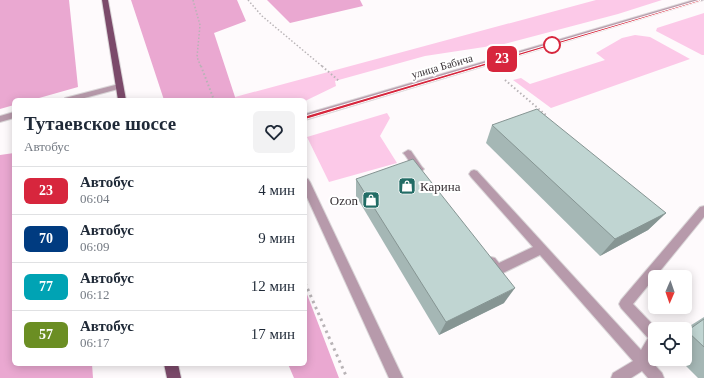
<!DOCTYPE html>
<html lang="ru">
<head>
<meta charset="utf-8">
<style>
	body { margin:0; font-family:"Times New Roman",serif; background:#f2f2f3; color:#1f2937; height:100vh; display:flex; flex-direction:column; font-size:15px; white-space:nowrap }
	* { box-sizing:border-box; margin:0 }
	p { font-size:13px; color:#747a83 }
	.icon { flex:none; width:22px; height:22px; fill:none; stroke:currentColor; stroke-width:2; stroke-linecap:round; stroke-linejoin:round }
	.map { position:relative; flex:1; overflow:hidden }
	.drawer { position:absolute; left:12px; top:98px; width:295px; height:268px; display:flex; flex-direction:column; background:#fff; border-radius:6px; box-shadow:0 2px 10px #0003 }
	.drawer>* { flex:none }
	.badge { padding:0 8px; border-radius:6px; font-size:14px; line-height:26px }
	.needle { width:26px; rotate:182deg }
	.buttons { position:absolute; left:648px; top:270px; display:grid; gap:8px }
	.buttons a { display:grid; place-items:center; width:44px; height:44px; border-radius:6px; background:#fff; box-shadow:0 2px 10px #0003; font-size:20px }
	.map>.badge { position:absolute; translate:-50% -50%; box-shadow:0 0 0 2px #fff }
	.round { display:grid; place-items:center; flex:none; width:42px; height:42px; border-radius:6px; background:#f2f2f3 }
	.overview { display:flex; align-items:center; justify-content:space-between; height:68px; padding:0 12px }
	h1 { font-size:19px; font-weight:700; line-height:30px }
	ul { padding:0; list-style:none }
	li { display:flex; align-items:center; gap:12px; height:48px; padding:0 12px; border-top:1px solid #e0e1e3 }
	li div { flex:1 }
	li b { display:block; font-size:15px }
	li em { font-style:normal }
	li .badge { min-width:44px; font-weight:700; text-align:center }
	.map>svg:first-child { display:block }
</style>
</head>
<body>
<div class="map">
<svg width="704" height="378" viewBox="0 0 704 378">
	<rect width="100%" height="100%" fill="#fefafc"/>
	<!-- green -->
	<g fill="#fcc9e8">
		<path d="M 596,0 L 662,0 L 618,14 L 504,44 L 425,56 L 335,81 L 336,86 L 305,101 L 236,100 L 235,97 Z"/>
		<path d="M 704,13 L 704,55 L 702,55 L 656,31 L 657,28 Z"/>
		<path d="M 635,35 L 650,37 L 690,59 L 551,108 L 513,80 L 521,78 L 530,84 L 605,60 L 596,53 L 622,38 Z"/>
		<path d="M 387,113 L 390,118 L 380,136 L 397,163 L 329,182 L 307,137 Z"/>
	</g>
	<!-- forest -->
	<g fill="#eaa8d1">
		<path d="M 0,0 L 69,0 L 78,87 L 32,100 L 14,100 L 14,105 L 0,109 Z"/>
		<path d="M 131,0 L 237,0 L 246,21 L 214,33 L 236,100 L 164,100 Z"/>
		<path d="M 267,0 L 360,0 L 363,6 L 290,23 Z"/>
		<path d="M 14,153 L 14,364 L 92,364 L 93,378 L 0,378 L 0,155 Z"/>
		<path d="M 305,289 L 339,378 L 294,378 L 288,364 L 305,364 Z"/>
	</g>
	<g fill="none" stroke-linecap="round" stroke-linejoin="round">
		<defs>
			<g id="service">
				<path d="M 408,150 L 411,151 L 422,167 L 424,169 L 422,171 L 416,171 L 405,155 L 403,153 Z"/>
				<path d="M 474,170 L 477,171 L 641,350 L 648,338 L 621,308 L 619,304 L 621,300 L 700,207 L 704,206 L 704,217 L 633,304 L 657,329 L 655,329 L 655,352 L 651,361 L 662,373 L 664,378 L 648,378 L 642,371 L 631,378 L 611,378 L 613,373 L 633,361 L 540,255 L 501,274 L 497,275 L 493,274 L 485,262 L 487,258 L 491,257 L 495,258 L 499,263 L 533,247 L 471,177 L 469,174 L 471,171 Z"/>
				<path d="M 305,178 L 308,179 L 310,182 L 403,378 L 389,378 L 305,193 Z"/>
			</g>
			<g id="minor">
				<path d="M 119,84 L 123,86 L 122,88 L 77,100 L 64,100 L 65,98 Z"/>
				<path d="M 14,112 L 14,118 L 0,122 L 0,116 Z"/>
			</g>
			<path id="tertiary" d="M 694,0 L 703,0 L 305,120 L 305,114 Z"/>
			<g id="primary">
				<path d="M 102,0 L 108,0 L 126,100 L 118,100 Z"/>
				<path d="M 164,364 L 178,364 L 181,378 L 167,378 Z"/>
			</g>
		</defs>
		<!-- service casing -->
		<use href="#service" stroke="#dad6d8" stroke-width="2"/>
		<!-- minor casing -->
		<use href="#minor" stroke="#dad6d8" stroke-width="2"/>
		<!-- tertiary casing -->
		<use href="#tertiary" stroke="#dad6d8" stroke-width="2"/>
		<!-- primary casing -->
		<use href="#primary" stroke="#dad6d8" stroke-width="2"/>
		<!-- path-far2 -->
		<g stroke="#b8b3b6" stroke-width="1.5" stroke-dasharray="1.5 2" stroke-linecap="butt">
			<path d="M 193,0 L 200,25 L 197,57 L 201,67"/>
			<path d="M 248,0 L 262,16 L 323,67"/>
		</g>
		<!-- path-far1 -->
		<g stroke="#b8b3b6" stroke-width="2" stroke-dasharray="1.5 2.5" stroke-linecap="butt">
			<path d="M 201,66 L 214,100"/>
			<path d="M 322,66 L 339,81"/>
			<path d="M 505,80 L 547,116"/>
		</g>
		<!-- path -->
		<path stroke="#b8b3b6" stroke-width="3" stroke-dasharray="2.5 4" stroke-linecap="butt" d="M 305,283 L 347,378"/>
		<!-- service -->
		<use href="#service" fill="#b79aab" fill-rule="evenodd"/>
		<!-- minor -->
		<use href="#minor" fill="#b79aab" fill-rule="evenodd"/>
		<!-- tertiary -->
		<use href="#tertiary" fill="#b79aab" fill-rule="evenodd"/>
		<!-- primary -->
		<use href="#primary" fill="#7b4a6a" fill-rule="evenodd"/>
	</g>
	<!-- wall -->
	<g fill="#a5b7b5">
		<path d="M 492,125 L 666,213 L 648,230 L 600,256 L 486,143 Z"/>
		<path d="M 356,179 L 504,303 L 439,335 L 356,196 Z"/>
		<path d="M 704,317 L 704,378 L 698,378 L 679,359 L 685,359 L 685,329 Z"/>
	</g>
	<!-- shaded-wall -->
	<g fill="#869593">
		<path d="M 666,213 L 648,230 L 600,256 L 615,239 Z"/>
		<path d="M 515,288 L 504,303 L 439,335 L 446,322 Z"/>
	</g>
	<!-- building -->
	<g fill="#c0d5d2" stroke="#869593">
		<path d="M 537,109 L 666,213 L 615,239 L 492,125 Z"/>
		<path d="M 413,159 L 515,288 L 446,322 L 356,179 Z"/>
		<path d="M 704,319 L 704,347 L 687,331 Z"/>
	</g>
	<!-- line -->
	<path fill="#d7263d" stroke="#fff" d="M 700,0 L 701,1 L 307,119 L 303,119 L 302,117 Z"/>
	<!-- icons -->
	<defs>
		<symbol id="shop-square" viewBox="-11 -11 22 22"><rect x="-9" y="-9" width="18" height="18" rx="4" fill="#226c65" stroke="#fff"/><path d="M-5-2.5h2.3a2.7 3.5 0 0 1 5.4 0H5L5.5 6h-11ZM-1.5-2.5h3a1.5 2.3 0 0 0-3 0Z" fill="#fff"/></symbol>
	</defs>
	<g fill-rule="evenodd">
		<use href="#shop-square" x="397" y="176" width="20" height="20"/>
		<use href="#shop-square" x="361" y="190" width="20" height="20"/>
	</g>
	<!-- markers -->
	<circle fill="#fff" stroke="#d7263d" stroke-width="2" cx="552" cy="45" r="8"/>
	<g text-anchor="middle" stroke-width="4" stroke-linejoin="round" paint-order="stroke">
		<!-- far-street labels -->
		<g font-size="11" fill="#373034" stroke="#fff">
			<text transform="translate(442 66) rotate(-16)" y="4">улица Бабича</text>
		</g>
		<!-- poi labels -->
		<g font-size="13" fill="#373034" stroke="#fff" text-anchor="start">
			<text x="420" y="191">Карина</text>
			<text x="358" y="205" text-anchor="end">Ozon</text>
		</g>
	</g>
</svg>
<div class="buttons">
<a><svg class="needle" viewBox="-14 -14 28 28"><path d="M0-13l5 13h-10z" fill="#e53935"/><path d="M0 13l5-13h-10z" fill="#747a83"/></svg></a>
<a><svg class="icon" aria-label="locate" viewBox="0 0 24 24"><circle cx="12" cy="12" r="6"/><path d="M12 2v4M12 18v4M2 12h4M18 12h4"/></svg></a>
</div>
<b class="badge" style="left:502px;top:59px;background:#d7263d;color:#fff">23</b>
<section class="drawer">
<div class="overview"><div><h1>Тутаевское шоссе</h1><p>Автобус</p></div><a class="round"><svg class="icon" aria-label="heart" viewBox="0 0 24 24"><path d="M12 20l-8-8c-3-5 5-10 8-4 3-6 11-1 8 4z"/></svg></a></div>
<ul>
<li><span class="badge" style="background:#d7263d;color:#fff">23</span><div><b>Автобус</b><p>06:04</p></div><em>4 мин</em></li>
<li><span class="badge" style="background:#003b80;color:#fff">70</span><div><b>Автобус</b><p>06:09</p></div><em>9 мин</em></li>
<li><span class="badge" style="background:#00a3b4;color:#fff">77</span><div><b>Автобус</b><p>06:12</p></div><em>12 мин</em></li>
<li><span class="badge" style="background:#6b8e23;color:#fff">57</span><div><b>Автобус</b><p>06:17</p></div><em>17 мин</em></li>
</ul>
</section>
</div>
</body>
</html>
